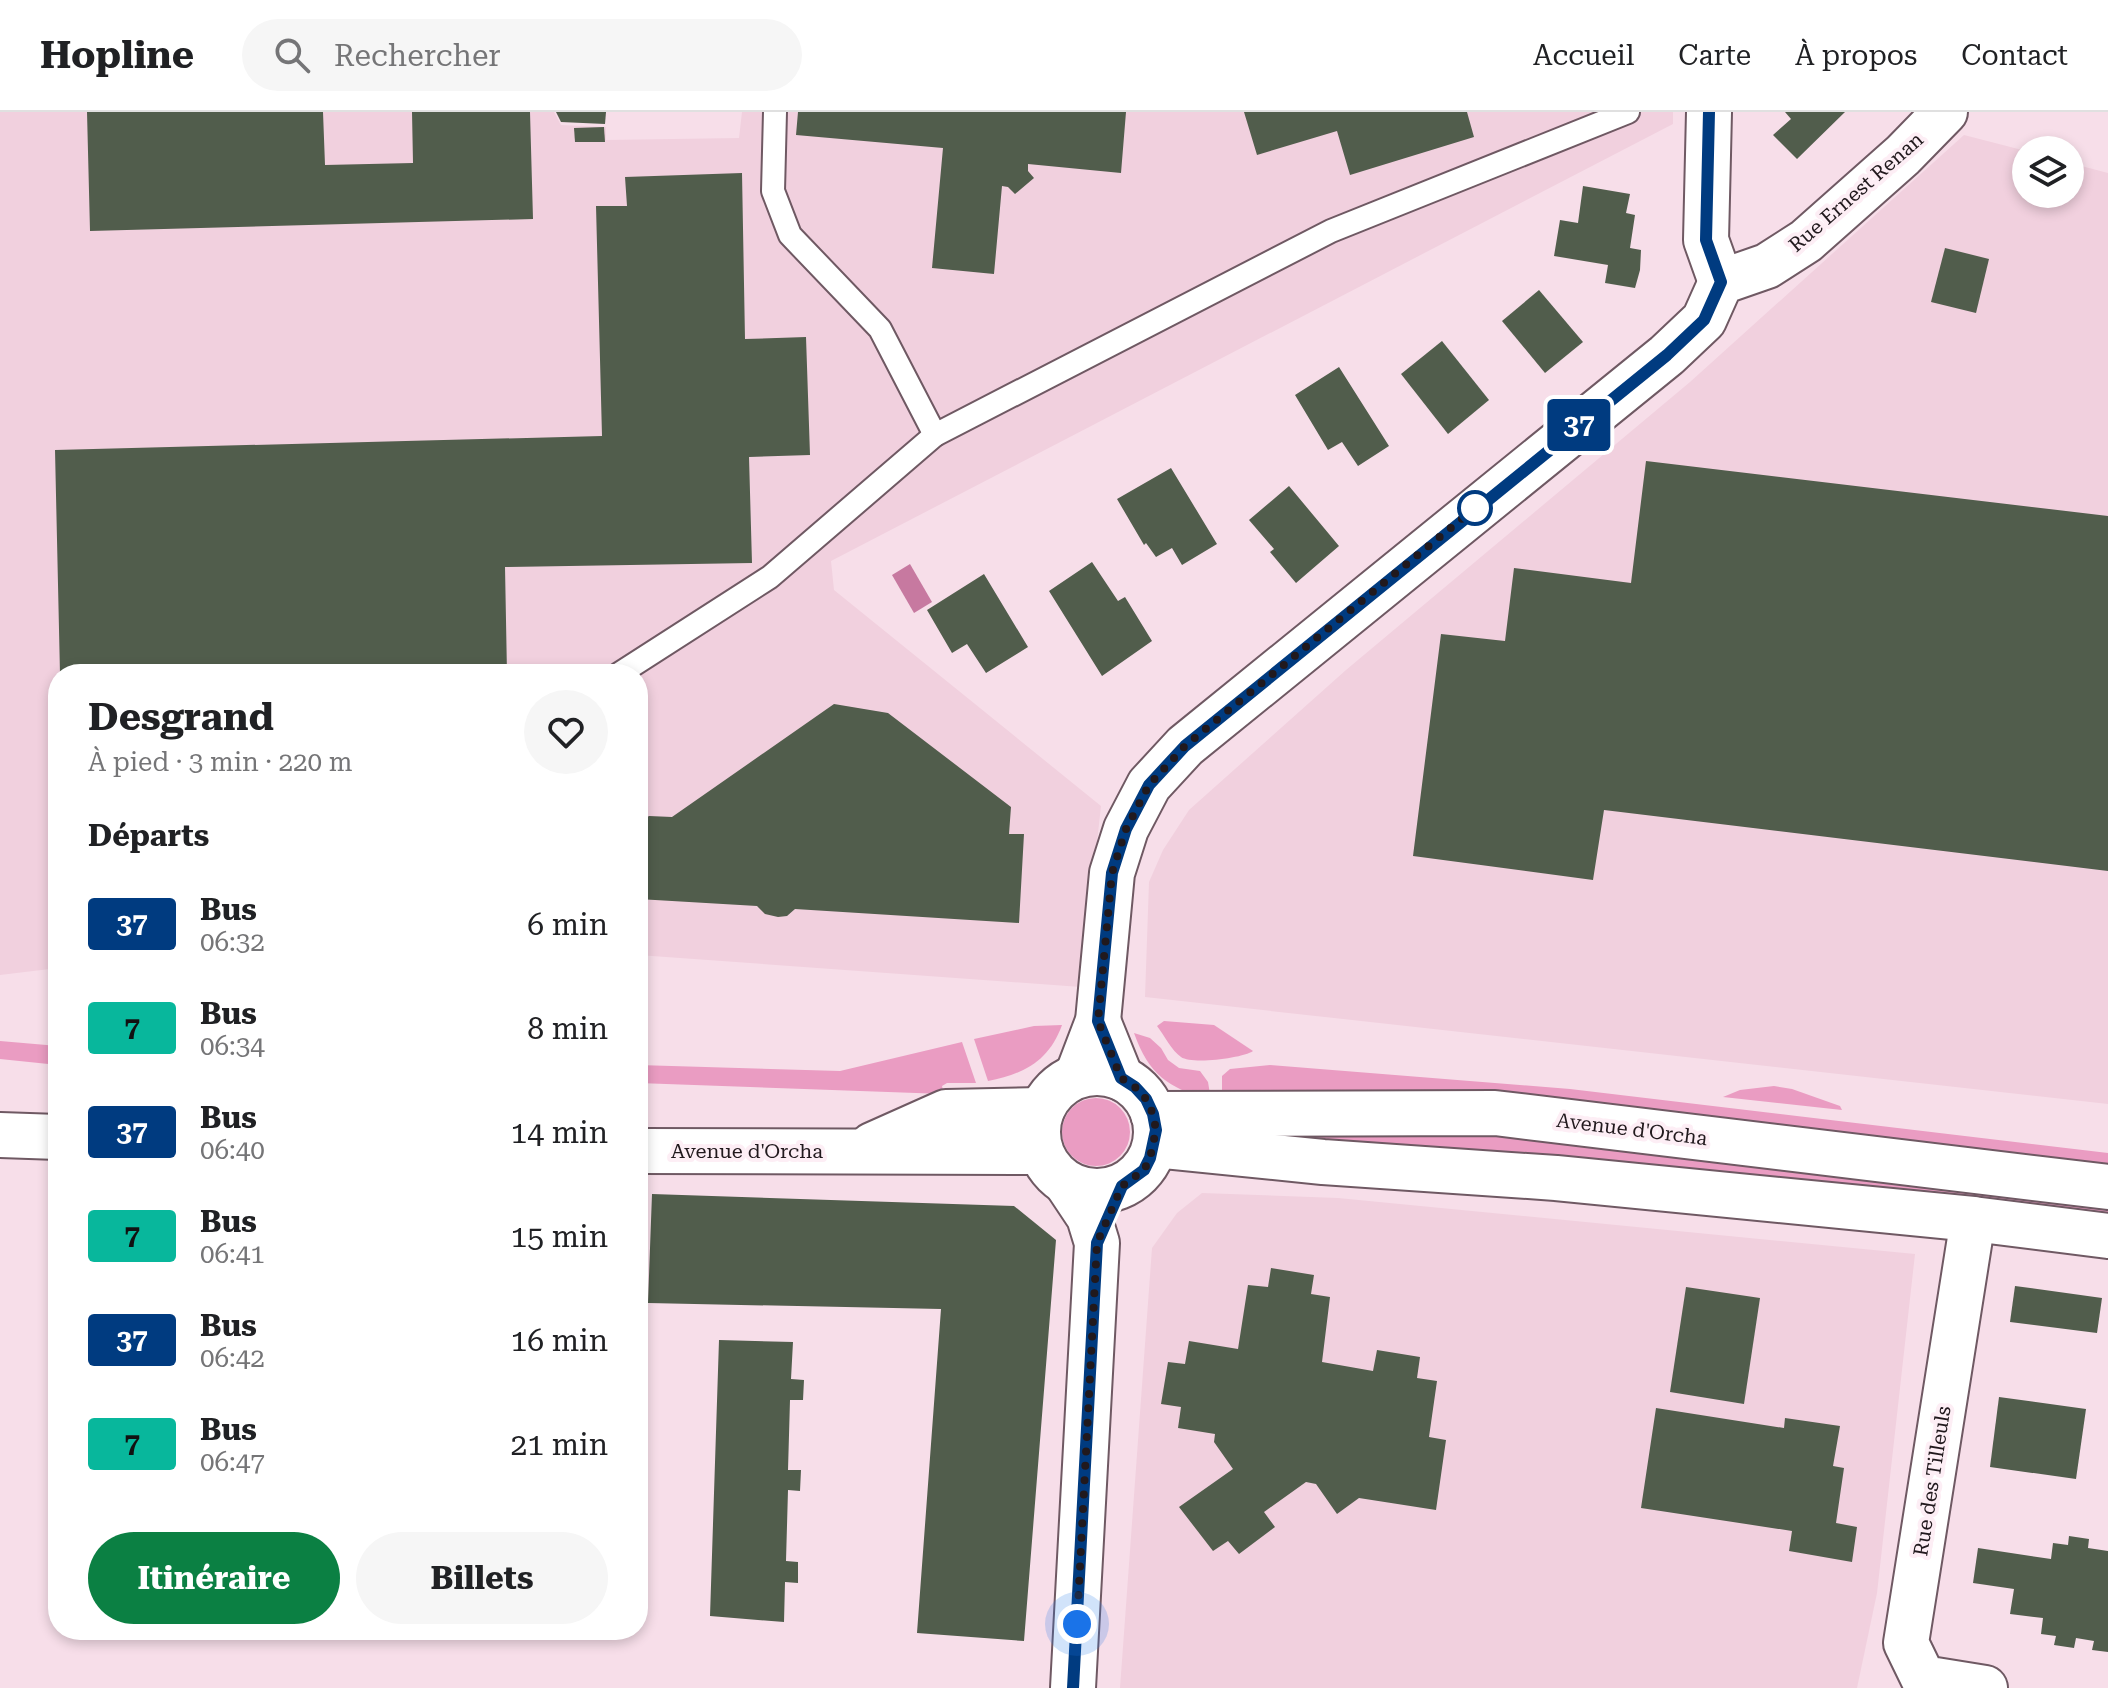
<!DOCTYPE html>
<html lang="fr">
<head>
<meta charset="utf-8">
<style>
	body { margin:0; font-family:"Roboto Serif",serif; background:#f6f6f6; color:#202124; height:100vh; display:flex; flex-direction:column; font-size:30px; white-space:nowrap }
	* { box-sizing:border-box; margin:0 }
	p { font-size:26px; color:#757577 }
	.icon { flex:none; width:44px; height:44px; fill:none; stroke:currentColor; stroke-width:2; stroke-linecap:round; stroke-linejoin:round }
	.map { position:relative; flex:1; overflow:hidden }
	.side { position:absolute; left:48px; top:552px; width:600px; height:976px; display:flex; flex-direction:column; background:#fff; border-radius:32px; box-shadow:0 4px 12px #0003 }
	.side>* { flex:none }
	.badge { padding:0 16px; border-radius:6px; font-size:28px; line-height:52px }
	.tools { position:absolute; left:2012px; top:24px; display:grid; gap:16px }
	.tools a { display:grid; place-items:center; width:72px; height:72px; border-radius:50%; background:#fff; box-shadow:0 4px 12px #0003; font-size:40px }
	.you { position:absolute; width:40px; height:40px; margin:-20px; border:6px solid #fff; border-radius:50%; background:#1a73e8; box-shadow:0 0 0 12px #1a73e833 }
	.map>.badge { position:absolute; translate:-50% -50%; box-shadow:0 0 0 4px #fff }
	h2 { padding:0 40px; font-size:30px; line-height:72px }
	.round { display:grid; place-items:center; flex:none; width:84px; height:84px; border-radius:42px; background:#f6f6f6 }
	.head { display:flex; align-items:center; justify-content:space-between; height:136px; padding:0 40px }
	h1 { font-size:38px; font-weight:700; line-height:60px }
	.cta { display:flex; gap:16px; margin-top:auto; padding:16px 40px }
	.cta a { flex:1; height:92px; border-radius:48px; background:#0b8043; color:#fff; font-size:32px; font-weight:700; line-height:92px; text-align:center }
	.cta a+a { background:#f6f6f6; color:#202124 }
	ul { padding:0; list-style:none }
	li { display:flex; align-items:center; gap:24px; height:104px; padding:0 40px }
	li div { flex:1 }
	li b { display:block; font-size:30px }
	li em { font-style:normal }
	li .badge { min-width:88px; font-weight:700; text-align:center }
	header { display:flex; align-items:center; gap:48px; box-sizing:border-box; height:112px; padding:0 40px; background:#fff; border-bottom:2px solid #e0e0e0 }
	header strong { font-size:38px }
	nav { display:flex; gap:44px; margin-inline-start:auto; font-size:28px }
	.search { width:560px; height:72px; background:#f6f6f6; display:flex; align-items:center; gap:20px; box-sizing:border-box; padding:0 28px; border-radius:44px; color:#757577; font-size:30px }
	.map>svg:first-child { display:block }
</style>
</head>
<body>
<header>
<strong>Hopline</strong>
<div class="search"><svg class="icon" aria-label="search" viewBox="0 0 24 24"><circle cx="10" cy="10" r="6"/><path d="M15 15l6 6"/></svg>Rechercher</div>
<nav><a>Accueil</a><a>Carte</a><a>À propos</a><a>Contact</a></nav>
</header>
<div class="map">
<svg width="2108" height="1576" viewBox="0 0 2108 1576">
	<rect width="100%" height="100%" fill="#f7dee9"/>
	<!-- built -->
	<g fill="#f1d0de">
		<path d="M 0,0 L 554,0 L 561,13 L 606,15 L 606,28 L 739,26 L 742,0 L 1673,0 L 1673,12 L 831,449 L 834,478 L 1101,694 L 1081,875 L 638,843 L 638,562 L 58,562 L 58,856 L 0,863 Z"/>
		<path d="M 1964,23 L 2026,39 L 2026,82 L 2070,82 L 2070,51 L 2108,61 L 2108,992 L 1145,885 L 1149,770 L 1163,738 L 1189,698 L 1346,558 L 1690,270 Z"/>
		<path d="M 1202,1081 L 1338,1086 L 1915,1142 L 1877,1481 L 1857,1576 L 1120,1576 L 1152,1136 L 1177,1101 Z"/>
	</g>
	<!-- green -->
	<g fill="#ea9cc2">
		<path d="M 1164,909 L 1214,913 L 1253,939 C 1243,946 1192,953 1181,945 C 1172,939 1164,923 1157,914 Z"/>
		<path d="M 1062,913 C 1049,949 1024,962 988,969 L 974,927 L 1034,914 Z"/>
		<path d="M 1134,921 L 1150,926 L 1161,936 L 1168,948 L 1179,956 L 1200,959 L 1208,970 L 1211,988 C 1168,976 1149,963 1134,921 Z"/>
		<path d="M 0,929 L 58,934 L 58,953 L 0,947 Z"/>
		<path d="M 962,930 L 976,971 L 947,971 L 942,974 L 944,982 L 638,971 L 638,953 L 840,959 Z"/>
		<path d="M 1270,953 L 1570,977 L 2108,1041 L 2108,1057 L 1222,987 L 1222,964 L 1230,957 Z"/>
		<path d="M 1774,974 L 1792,977 L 1840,994 L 1842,998 L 1723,985 L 1740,978 Z"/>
		<circle cx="1096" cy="1020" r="34"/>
		<path d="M 1433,1014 L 2108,1095 L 2108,1109 L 1229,1025 Z"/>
	</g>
	<!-- water -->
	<path fill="#c779a0" d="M 910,452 L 932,490 L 914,501 L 892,463 Z"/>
	<!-- building -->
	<g fill="#515d4c">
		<path d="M 87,0 L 323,0 L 325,53 L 413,51 L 412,0 L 530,0 L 533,107 L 90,119 Z"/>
		<path d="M 556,0 L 606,0 L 605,12 L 561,10 Z"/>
		<path d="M 798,0 L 1126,0 L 1121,61 L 1028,52 L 1028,59 L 1034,66 L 1015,82 L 1008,75 L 1002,74 L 994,162 L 932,156 L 943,36 L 796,23 Z"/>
		<path d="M 1244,0 L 1467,0 L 1474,25 L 1350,63 L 1337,19 L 1257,43 Z"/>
		<path d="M 1785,0 L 1845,0 L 1797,47 L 1773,23 L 1791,7 Z"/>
		<path d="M 604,15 L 605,30 L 575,30 L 574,16 Z"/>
		<path d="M 742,61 L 745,227 L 806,225 L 810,343 L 749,345 L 752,451 L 505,455 L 507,562 L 60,562 L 55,338 L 602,324 L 596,94 L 627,94 L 625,65 Z"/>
		<path d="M 1583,74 L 1630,82 L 1626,101 L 1635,103 L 1630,136 L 1641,138 L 1640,158 L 1635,176 L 1605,171 L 1608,153 L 1554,144 L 1560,108 L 1578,111 Z"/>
		<path d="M 1945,136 L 1989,147 L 1976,201 L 1931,190 Z"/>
		<path d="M 1539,178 L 1583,230 L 1545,261 L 1502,209 Z"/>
		<path d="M 1442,229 L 1489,288 L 1448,322 L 1401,262 Z"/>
		<path d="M 1339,255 L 1389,334 L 1358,354 L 1342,330 L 1328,338 L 1295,283 Z"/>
		<path d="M 1646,349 L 2108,404 L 2108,759 L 1604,698 L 1593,768 L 1413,744 L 1441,522 L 1505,529 L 1514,456 L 1631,471 Z"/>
		<path d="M 1171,356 L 1217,432 L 1182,453 L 1172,436 L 1156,445 L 1146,431 L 1144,433 L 1117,387 Z"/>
		<path d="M 1289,374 L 1339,434 L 1296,471 L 1270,440 L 1274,437 L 1249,408 Z"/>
		<path d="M 1092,450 L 1118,489 L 1125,485 L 1152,529 L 1102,564 L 1049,479 Z"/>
		<path d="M 984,462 L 1028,535 L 986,561 L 967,532 L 952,541 L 927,498 Z"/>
		<path d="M 834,592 L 888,601 L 1011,695 L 1009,722 L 1024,722 L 1019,811 L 795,797 L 787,804 L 778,805 L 765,802 L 757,794 L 638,787 L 638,711 L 649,704 L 672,705 Z"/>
		<path d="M 652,1082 L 1014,1094 L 1056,1128 L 1024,1529 L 917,1521 L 941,1197 L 648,1191 Z"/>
		<path d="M 1271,1156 L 1314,1163 L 1311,1182 L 1330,1185 L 1322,1250 L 1373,1259 L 1377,1238 L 1420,1245 L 1417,1266 L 1437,1269 L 1429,1325 L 1446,1328 L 1436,1398 L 1359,1386 L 1337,1402 L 1316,1372 L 1306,1370 L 1264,1400 L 1275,1415 L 1239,1442 L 1228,1429 L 1213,1439 L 1179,1395 L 1233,1357 L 1214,1330 L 1215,1322 L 1178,1316 L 1181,1295 L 1161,1292 L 1168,1250 L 1185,1252 L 1189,1229 L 1238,1237 L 1248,1173 L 1268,1175 Z"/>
		<path d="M 2015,1174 L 2102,1186 L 2097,1221 L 2010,1210 Z"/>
		<path d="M 1686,1175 L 1760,1186 L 1744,1292 L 1670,1280 Z"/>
		<path d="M 719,1228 L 793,1230 L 791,1267 L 804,1268 L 803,1288 L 790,1288 L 788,1358 L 801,1358 L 800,1379 L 788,1378 L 786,1449 L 798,1450 L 798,1471 L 785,1470 L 784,1510 L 710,1504 Z"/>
		<path d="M 1999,1285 L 2086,1297 L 2076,1367 L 1990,1355 Z"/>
		<path d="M 1656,1296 L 1784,1316 L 1785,1306 L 1840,1314 L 1833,1354 L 1844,1356 L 1836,1411 L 1857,1415 L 1852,1450 L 1789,1439 L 1792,1419 L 1641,1396 Z"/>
		<path d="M 2069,1424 L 2089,1427 L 2088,1436 L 2108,1439 L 2108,1540 L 2092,1538 L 2094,1529 L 2076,1526 L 2074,1536 L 2054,1533 L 2056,1524 L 2041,1522 L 2043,1506 L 2010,1502 L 2014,1477 L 1973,1471 L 1978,1436 L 2051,1447 L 2053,1431 L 2068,1433 Z"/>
	</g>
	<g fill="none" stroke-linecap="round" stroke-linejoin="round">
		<defs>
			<g id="lane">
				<path d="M 775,0 L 773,79 L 790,123 L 880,217 L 935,323"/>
				<path d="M 619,562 L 770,465 L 935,323 L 1331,119 L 1628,0"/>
			</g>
			<g id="street">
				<path d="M 1709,0 L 1706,128 L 1721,170"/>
				<path d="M 1098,909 L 1121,966"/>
				<path d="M 1077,964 L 1098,909 L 1112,761 L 1126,717 L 1149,673 L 1185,634 L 1667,243 L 1704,208 L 1721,170 L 1767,154 L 1806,129 L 1903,43 L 1945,0"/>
				<path d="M 1973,1107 L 1906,1531 L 1923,1566 L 1985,1576"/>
			</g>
			<g id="secondary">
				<circle cx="1097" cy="1020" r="59"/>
				<path d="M 1153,1002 L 1495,1001 L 2108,1075"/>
				<path d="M 0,1023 L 58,1025"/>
				<path d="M 872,1033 L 946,1000 L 1042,998"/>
				<path d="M 1155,1033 L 1323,1050 L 1556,1066 L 1973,1107 L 2108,1124"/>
				<path d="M 638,1039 L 1041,1040"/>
				<path d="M 1067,1072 L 1089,1105 L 1097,1131 L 1073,1576"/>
			</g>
		</defs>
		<!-- lane casing -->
		<use href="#lane" stroke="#6f5963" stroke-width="26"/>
		<!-- street casing -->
		<use href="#street" stroke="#6f5963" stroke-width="48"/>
		<!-- secondary casing -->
		<use href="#secondary" stroke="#6f5963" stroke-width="48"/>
		<!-- lane -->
		<use href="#lane" stroke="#fff" stroke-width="22"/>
		<!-- street -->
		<use href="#street" stroke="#fff" stroke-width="44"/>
		<!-- secondary -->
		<use href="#secondary" stroke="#fff" stroke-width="44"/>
	</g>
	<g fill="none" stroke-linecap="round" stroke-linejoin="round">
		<defs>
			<path id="line" d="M 1073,1576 L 1097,1131 L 1122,1074 L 1144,1058 L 1150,1046 L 1156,1018 L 1153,1002 L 1146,987 L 1135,975 L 1121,966 L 1098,909 L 1112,761 L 1126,717 L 1149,673 L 1185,634 L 1667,243 L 1704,208 L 1721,170 L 1706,128 L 1709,0"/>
		</defs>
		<!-- line casing -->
		<use href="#line" stroke="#fff" stroke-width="18"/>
		<!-- line -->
		<use href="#line" stroke="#003b80" stroke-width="12"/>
		<!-- walk -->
		<path stroke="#21191d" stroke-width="8" stroke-dasharray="0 14.4" d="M 1077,1512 L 1097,1131 L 1122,1074 L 1144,1058 L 1150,1046 L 1156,1018 L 1153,1002 L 1146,987 L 1135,975 L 1121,966 L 1098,909 L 1112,761 L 1126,717 L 1149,673 L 1185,634 L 1475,396"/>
	</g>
	<!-- markers -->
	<circle fill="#fff" stroke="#003b80" stroke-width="4" cx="1475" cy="396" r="16"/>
	<g text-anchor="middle" stroke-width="8" stroke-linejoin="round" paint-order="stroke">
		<!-- street labels -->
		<g font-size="20" fill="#21191d" stroke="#fdeef5">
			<text transform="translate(1856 80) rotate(-41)" y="7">Rue Ernest Renan</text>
			<text transform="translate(1632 1017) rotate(7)" y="7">Avenue d'Orcha</text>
			<text x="747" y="1046">Avenue d'Orcha</text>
			<text transform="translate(1932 1369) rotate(-81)" y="7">Rue des Tilleuls</text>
		</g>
	</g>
</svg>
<div class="tools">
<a><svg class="icon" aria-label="layers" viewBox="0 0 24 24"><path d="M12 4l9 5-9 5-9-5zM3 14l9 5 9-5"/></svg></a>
</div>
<div class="you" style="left:1077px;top:1512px"></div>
<b class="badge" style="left:1579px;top:313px;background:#003b80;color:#fff">37</b>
<section class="side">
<div class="head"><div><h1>Desgrand</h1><p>À pied · 3 min · 220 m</p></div><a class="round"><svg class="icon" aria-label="heart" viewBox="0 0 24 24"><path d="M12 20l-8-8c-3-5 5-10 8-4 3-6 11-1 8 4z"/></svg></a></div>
<h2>Départs</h2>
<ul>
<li><span class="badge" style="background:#003b80;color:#fff">37</span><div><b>Bus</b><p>06:32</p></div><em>6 min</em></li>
<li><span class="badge" style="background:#08b79c;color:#111">7</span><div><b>Bus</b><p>06:34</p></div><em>8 min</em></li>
<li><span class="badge" style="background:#003b80;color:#fff">37</span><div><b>Bus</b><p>06:40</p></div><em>14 min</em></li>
<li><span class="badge" style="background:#08b79c;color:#111">7</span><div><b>Bus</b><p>06:41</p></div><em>15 min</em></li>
<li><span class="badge" style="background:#003b80;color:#fff">37</span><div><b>Bus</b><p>06:42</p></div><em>16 min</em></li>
<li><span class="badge" style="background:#08b79c;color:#111">7</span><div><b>Bus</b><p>06:47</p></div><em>21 min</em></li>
</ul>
<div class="cta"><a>Itinéraire</a><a>Billets</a></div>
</section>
</div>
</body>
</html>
